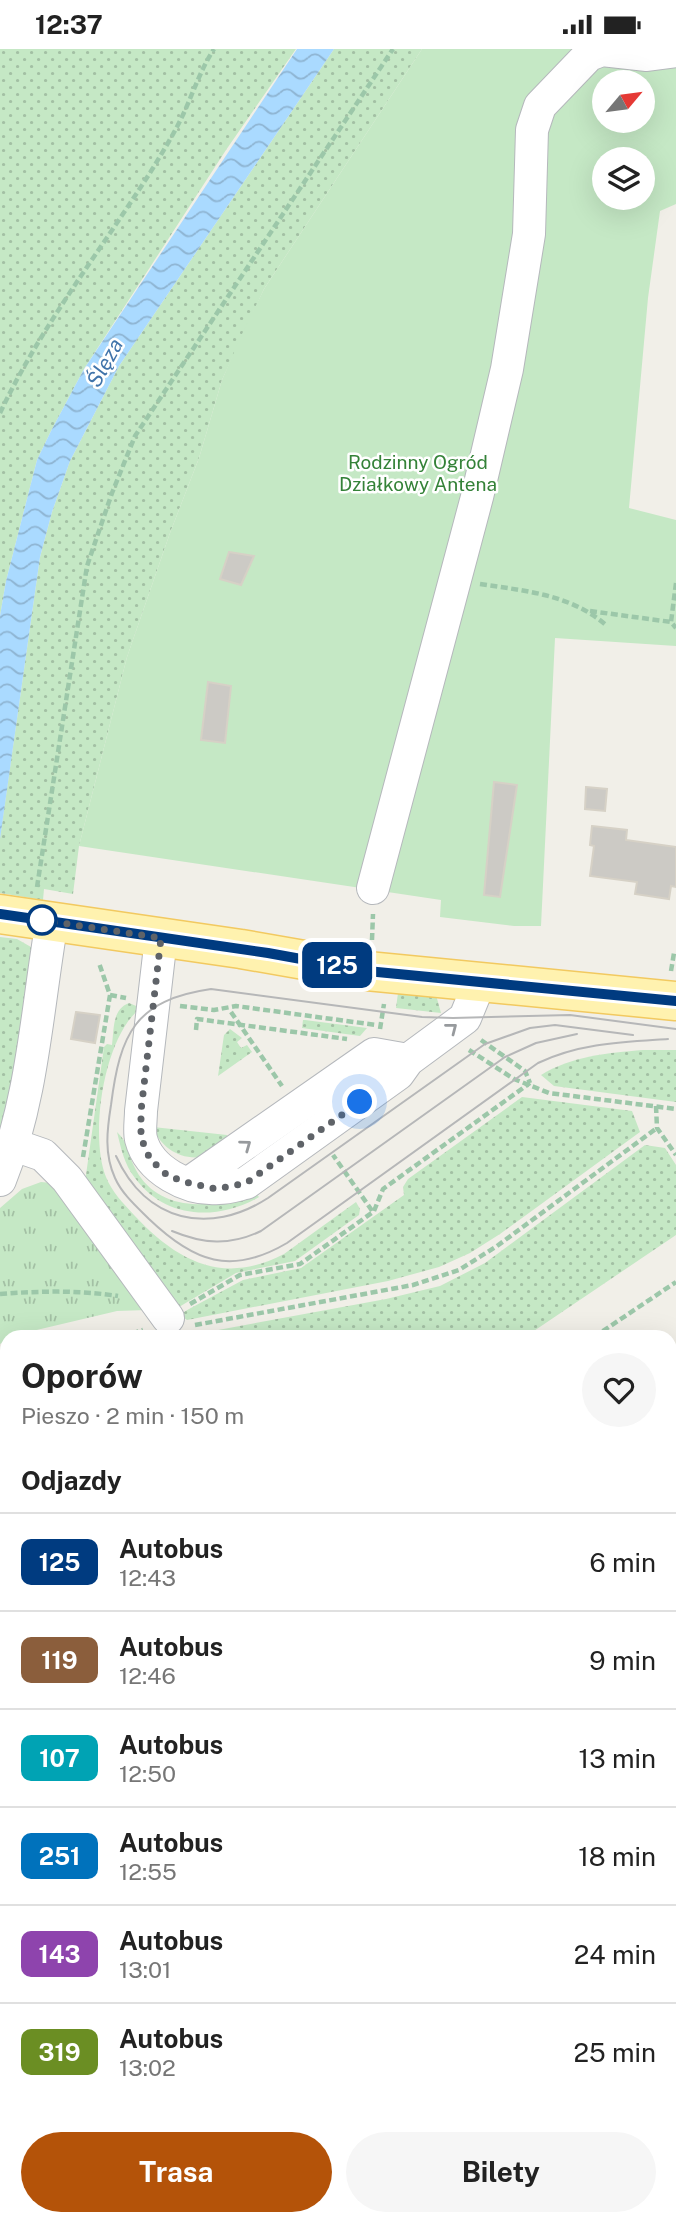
<!DOCTYPE html>
<html lang="pl">
<head>
<meta charset="utf-8">
<style>
	body { margin:0; font-family:"Public Sans",sans-serif; background:#f6f6f6; color:#222; height:100vh; display:flex; flex-direction:column; font-size:26px; white-space:nowrap }
	* { box-sizing:border-box; margin:0 }
	p { font-size:23px; color:#767676 }
	.icon { flex:none; width:38px; height:38px; fill:none; stroke:currentColor; stroke-width:2; stroke-linecap:round; stroke-linejoin:round }
	.map { position:relative; flex:1; overflow:hidden }
	.side { position:absolute; left:0px; top:1281px; width:677px; height:896px; display:flex; flex-direction:column; background:#fff; border-radius:21px 21px 0 0; box-shadow:0 7px 28px #0002 }
	.side>* { flex:none }
	.badge { padding:0 14px; border-radius:10px; font-size:24px; line-height:46px }
	.needle { width:46px; rotate:61deg }
	.tools { position:absolute; left:592px; top:21px; display:grid; gap:14px }
	.tools a { display:grid; place-items:center; width:63px; height:63px; border-radius:50%; background:#fff; box-shadow:0 7px 28px #0002; font-size:35px }
	.you { position:absolute; width:35px; height:35px; margin:-18px; border:5px solid #fff; border-radius:50%; background:#1a73e8; box-shadow:0 0 0 10px #1a73e833 }
	.map>.badge { position:absolute; translate:-50% -50%; box-shadow:0 0 0 4px #fff }
	h2 { padding:0 21px; font-size:26px; line-height:63px }
	.round { display:grid; place-items:center; flex:none; width:74px; height:74px; border-radius:37px; background:#f6f6f6 }
	.overview { display:flex; align-items:center; justify-content:space-between; height:119px; padding:0 21px }
	h1 { font-size:33px; font-weight:700; line-height:52px }
	.cta { display:flex; gap:14px; margin-top:auto; padding:14px 21px }
	.cta a { flex:1; height:80px; border-radius:42px; background:#b45309; color:#fff; font-size:28px; font-weight:700; line-height:80px; text-align:center }
	.cta a+a { background:#f6f6f6; color:#222 }
	ul { padding:0; list-style:none }
	li { display:flex; align-items:center; gap:21px; height:98px; padding:0 21px; border-top:2px solid #e0e0e0 }
	li div { flex:1 }
	li b { display:block; font-size:26px }
	li em { font-style:normal }
	li .badge { min-width:77px; font-weight:700; text-align:center }
	.status { display:flex; justify-content:space-between; align-items:center; height:49px; padding:0 35px; background:#fff; direction:ltr }
	.status svg { height:19px; fill:currentColor }
	.map>svg:first-child { display:block }
</style>
</head>
<body>
<div class="status"><b>12:37</b><svg viewBox="0 0 49 12"><path d="M0 12V9h3v3zM5 12V6h3v6zM10 12V3h3v9zM15 12V0h3v12zM26 1h20v11H26zM47 4h2v5h-2z"/></svg></div>
<div class="map">
<svg width="676" height="2177" viewBox="0 0 676 2177">
	<defs>
		<pattern id="grass-dots" width="8" height="8" patternUnits="userSpaceOnUse" patternTransform="scale(1.75)"><rect width="8" height="8" fill="#c5e8c5"/><path d="M2 2h.1M6 6h.1" fill="none" stroke="#a3c0a4" stroke-width="1.8" stroke-linecap="round"/></pattern>
		<pattern id="park-tufts" width="24" height="20" patternUnits="userSpaceOnUse" patternTransform="scale(1.75)"><rect width="24" height="20" fill="#c5e8c5"/><path d="M3 7l-1-3M5 7V3M7 7l1-3M15 17l-1-3M17 17v-4M19 17l1-3" fill="none" stroke="#a3c0a4"/></pattern>
		<pattern id="water-waves" width="16" height="10" patternUnits="userSpaceOnUse" patternTransform="scale(1.75)"><rect width="16" height="10" fill="#aadaff"/><path d="M0 5q4-4 8 0t8 0" fill="none" stroke="#8eb4d2"/></pattern>
	</defs>
	<rect width="100%" height="100%" fill="#f1efe8"/>
	<!-- grass -->
	<g fill="url(#grass-dots)">
		<path d="M 0,0 L 296,0 L 226,101 L 84,320 L 51,382 L 37,411 L 6,532 L 0,567 Z"/>
		<path d="M 334,0 L 422,0 L 264,240 L 222,331 L 199,409 L 170,484 L 127,608 L 79,797 L 73,845 L 44,840 L 43,851 L 0,844 L 0,789 L 40,508 L 52,463 L 70,412 L 119,317 Z"/>
		<path d="M 0,888 L 17,890 L 38,902 L 18,1048 L 0,1085 Z"/>
		<path d="M 398,944 L 436,946 L 441,964 L 396,959 Z"/>
		<path d="M 129,954 L 141,959 C 104,986 89,1086 106,1128 C 112,1143 123,1154 134,1166 C 177,1212 223,1237 284,1205 L 356,1153 L 360,1160 L 359,1166 L 295,1212 L 236,1224 L 179,1258 L 85,1133 L 104,998 L 107,995 L 112,996 C 114,981 112,960 129,954 Z"/>
		<path d="M 303,971 L 305,971 L 367,979 L 360,987 L 302,979 Z"/>
		<path d="M 230,980 L 242,989 L 237,993 L 241,999 L 247,996 L 252,1003 L 218,1027 L 224,986 Z"/>
		<path d="M 643,1001 L 676,1001 L 676,1053 L 554,1037 L 541,1026 C 572,1007 607,1004 643,1001 Z"/>
		<path d="M 522,1048 L 632,1062 L 640,1083 L 500,1185 L 470,1204 L 439,1218 L 388,1232 L 187,1271 L 183,1268 L 184,1263 L 189,1260 L 243,1231 L 301,1219 L 404,1146 L 403,1138 L 408,1130 Z"/>
		<path d="M 153,1078 L 227,1086 L 226,1096 C 219,1100 210,1107 201,1108 C 180,1111 160,1098 153,1078 Z"/>
		<path d="M 117,1083 C 129,1094 128,1107 136,1121 C 151,1150 186,1160 216,1153 C 228,1151 240,1143 251,1138 L 259,1148 C 217,1172 165,1170 135,1129 C 124,1115 121,1099 117,1083 Z"/>
		<path d="M 645,1096 L 665,1099 L 676,1116 L 676,1186 L 525,1288 L 180,1288 L 386,1250 L 440,1237 L 485,1214 Z"/>
		<path d="M 45,2170 L 414,2170 L 415,2177 L 10,2177 Z"/>
	</g>
	<!-- park -->
	<g fill="url(#park-tufts)">
		<path d="M 41,1133 L 52,1134 L 147,1261 L 117,1262 L 7,1288 L 7,1291 L 0,1295 L 0,1159 L 22,1140 Z"/>
		<path d="M 676,1359 L 676,2177 L 415,2177 L 414,2170 L 670,2170 L 670,1368 Z"/>
		<path d="M 0,1756 L 7,1776 L 7,2170 L 45,2170 L 0,2177 Z"/>
	</g>
	<!-- garden -->
	<path fill="#c5e8c5" fill-rule="evenodd" d="M 422,0 L 676,0 L 676,155 L 660,162 L 648,249 L 629,459 L 676,471 L 676,597 L 555,589 L 541,877 L 514,877 L 440,868 L 441,851 L 79,797 L 127,608 L 170,484 L 199,409 L 222,331 L 242,285 L 264,240 ZM 604,33 L 642,33 L 642,72 L 604,72 ZM 604,110 L 642,110 L 642,149 L 604,149 Z"/>
	<!-- water -->
	<path fill="url(#water-waves)" d="M 297,0 L 334,0 L 119,317 L 70,412 L 52,463 L 40,508 L 0,790 L 0,567 L 6,532 L 37,411 L 51,382 L 84,320 Z"/>
	<!-- building -->
	<g fill="#cccac5" stroke="#d6d1c6" stroke-width="2">
		<path d="M 229,503 L 254,507 L 241,536 L 220,530 Z"/>
		<path d="M 208,633 L 231,637 L 225,694 L 201,691 Z"/>
		<path d="M 494,733 L 517,736 L 500,848 L 484,846 Z"/>
		<path d="M 586,738 L 607,740 L 605,762 L 585,760 Z"/>
		<path d="M 592,777 L 627,781 L 626,791 L 676,798 L 676,838 L 671,837 L 669,850 L 635,845 L 637,833 L 590,827 L 594,797 L 590,796 Z"/>
		<path d="M 76,963 L 100,966 L 95,994 L 71,990 Z"/>
	</g>
	<g fill="none" stroke-linecap="round" stroke-linejoin="round">
		<defs>
			<g id="minor">
				<path d="M 373,839 L 477,448 L 507,320 L 529,185 L 532,81 L 540,57 L 589,6 L 602,1 L 647,6 L 676,2"/>
				<path d="M 161,889 L 141,1062 C 141,1071 139,1082 141,1090 C 149,1121 188,1142 219,1139 C 228,1139 237,1136 246,1134 L 398,1025 L 408,1011 L 465,969 L 474,947 L 475,932"/>
				<path d="M 14,1096 L 43,1106 L 67,1130 L 168,1269"/>
				<path d="M 0,1131 C 33,1049 37,959 52,872"/>
				<path d="M 189,1134 L 374,1005 L 408,1011"/>
			</g>
			<path id="major" d="M 0,865 L 241,900 L 367,922 L 676,952"/>
		</defs>
		<!-- minor casing -->
		<use href="#minor" stroke="#b5b8bc" stroke-width="34"/>
		<!-- major casing -->
		<use href="#major" stroke="#f2c960" stroke-width="41"/>
		<!-- path -->
		<g stroke="#9cc7a9" stroke-width="4.5" stroke-dasharray="7 3.5" stroke-linecap="butt">
			<path d="M 0,364 C 41,277 102,200 153,119 C 162,104 172,88 180,72 C 192,48 199,23 214,0"/>
			<path d="M 676,534 L 671,573 L 676,579"/>
			<path d="M 480,535 C 525,542 571,545 607,577"/>
			<path d="M 590,562 L 671,573"/>
			<path d="M 37,838 L 87,517 L 112,444 L 135,387 L 393,0"/>
			<path d="M 372,891 L 373,865"/>
			<path d="M 671,922 L 674,904 L 676,904"/>
			<path d="M 110,946 L 126,949"/>
			<path d="M 180,957 L 214,961 L 236,957 L 376,976"/>
			<path d="M 231,963 L 282,1037"/>
			<path d="M 380,980 L 384,955"/>
			<path d="M 196,981 L 197,970 L 347,990"/>
			<path d="M 481,991 L 525,1022 L 530,1034"/>
			<path d="M 469,1001 L 514,1030 L 549,1044 L 676,1060"/>
			<path d="M 656,1057 L 657,1079 L 676,1106"/>
			<path d="M 83,1108 L 110,946 L 99,914"/>
			<path d="M 374,1162 L 383,1140 L 530,1034"/>
			<path d="M 0,1245 C 40,1242 78,1241 118,1247"/>
			<path d="M 190,1255 L 240,1226 L 300,1215 L 373,1163 L 333,1106"/>
			<path d="M 195,1276 L 413,1236 L 459,1221 L 497,1197 L 657,1079"/>
			<path d="M 122,1288 L 143,1281"/>
			<path d="M 594,1288 L 676,1233"/>
			<path d="M 670,1355 L 676,1346"/>
			<path d="M 670,1451 L 676,1450"/>
			<path d="M 0,1610 L 7,1530"/>
			<path d="M 0,1716 L 7,1741"/>
			<path d="M 0,1777 L 7,1797"/>
			<path d="M 0,2095 L 7,2094"/>
			<path d="M 505,2170 L 519,2177"/>
			<path d="M 543,2170 L 548,2177"/>
		</g>
		<!-- minor -->
		<use href="#minor" stroke="#fff" stroke-width="32"/>
		<!-- major -->
		<use href="#major" stroke="#fff2af" stroke-width="38"/>
		<!-- tram -->
		<g stroke="#b6b7b8" stroke-width="2">
			<path d="M 668,990 C 623,993 580,994 538,1014 L 287,1194 C 231,1227 194,1213 149,1170 C 137,1158 122,1145 115,1129 C 104,1105 107,1081 111,1056 C 120,985 135,951 211,940 L 422,968 L 453,969 L 570,966 L 676,980"/>
			<path d="M 116,1107 C 146,1173 209,1187 268,1149 L 485,995 L 530,979 L 555,976 L 633,986"/>
			<path d="M 172,1182 C 203,1195 230,1197 261,1182 L 505,1008 L 536,994 L 577,985"/>
		</g>
	</g>
	<!-- one-way arrows -->
	<defs><path id="oneway-chevron" d="M-2-3.5L2.5 0L-2 3.5" fill="none" stroke-width="1.6" stroke-linecap="round" stroke-linejoin="round" transform="scale(1.75)"/></defs>
	<g stroke="#979a9d">
		<use href="#oneway-chevron" transform="translate(452 979) rotate(-38)"/>
		<use href="#oneway-chevron" transform="translate(246 1096) rotate(-36)"/>
	</g>
	<g fill="none" stroke-linecap="round" stroke-linejoin="round">
		<defs>
			<path id="line" d="M 0,865 L 268,904 L 367,922 L 676,952"/>
		</defs>
		<!-- line casing -->
		<use href="#line" stroke="#fff" stroke-width="16"/>
		<!-- line -->
		<use href="#line" stroke="#003b80" stroke-width="10"/>
		<!-- walk -->
		<path stroke="#5f6368" stroke-width="7" stroke-dasharray="0 12.6" d="M 42,871 L 161,889 L 141,1062 L 141,1089 L 150,1110 L 168,1127 L 189,1134 L 216,1140 L 246,1134 L 360,1053"/>
	</g>
	<!-- markers -->
	<circle fill="#fff" stroke="#003b80" stroke-width="3.5" cx="42" cy="871" r="14"/>
	<g text-anchor="middle" stroke-width="5" stroke-linejoin="round" paint-order="stroke">
		<!-- park labels -->
		<g font-size="19" fill="#348238" stroke="#fff">
			<text x="418" y="420">Rodzinny Ogród<tspan x="418" dy="22">Działkowy Antena</tspan></text>
		</g>
		<!-- water labels -->
		<g font-size="21" font-style="italic" fill="#4174aa" stroke="#fff">
			<text transform="translate(105 314) rotate(-61)" y="7">Ślęza</text>
		</g>
	</g>
</svg>
<div class="tools">
<a><svg class="needle" viewBox="-14 -14 28 28"><path d="M0-13l5 13h-10z" fill="#e53935"/><path d="M0 13l5-13h-10z" fill="#767676"/></svg></a>
<a><svg class="icon" aria-label="layers" viewBox="0 0 24 24"><path d="M12 4l9 5-9 5-9-5zM3 14l9 5 9-5"/></svg></a>
</div>
<div class="you" style="left:360px;top:1053px"></div>
<b class="badge" style="left:337px;top:916px;background:#003b80;color:#fff">125</b>
<section class="side">
<div class="overview"><div><h1>Oporów</h1><p>Pieszo · 2 min · 150 m</p></div><a class="round"><svg class="icon" aria-label="heart" viewBox="0 0 24 24"><path d="M12 20l-8-8c-3-5 5-10 8-4 3-6 11-1 8 4z"/></svg></a></div>
<h2>Odjazdy</h2>
<ul>
<li><span class="badge" style="background:#003b80;color:#fff">125</span><div><b>Autobus</b><p>12:43</p></div><em>6 min</em></li>
<li><span class="badge" style="background:#8b5e3c;color:#fff">119</span><div><b>Autobus</b><p>12:46</p></div><em>9 min</em></li>
<li><span class="badge" style="background:#00a3b4;color:#fff">107</span><div><b>Autobus</b><p>12:50</p></div><em>13 min</em></li>
<li><span class="badge" style="background:#0072bc;color:#fff">251</span><div><b>Autobus</b><p>12:55</p></div><em>18 min</em></li>
<li><span class="badge" style="background:#8e44ad;color:#fff">143</span><div><b>Autobus</b><p>13:01</p></div><em>24 min</em></li>
<li><span class="badge" style="background:#6b8e23;color:#fff">319</span><div><b>Autobus</b><p>13:02</p></div><em>25 min</em></li>
</ul>
<div class="cta"><a>Trasa</a><a>Bilety</a></div>
</section>
</div>
</body>
</html>
